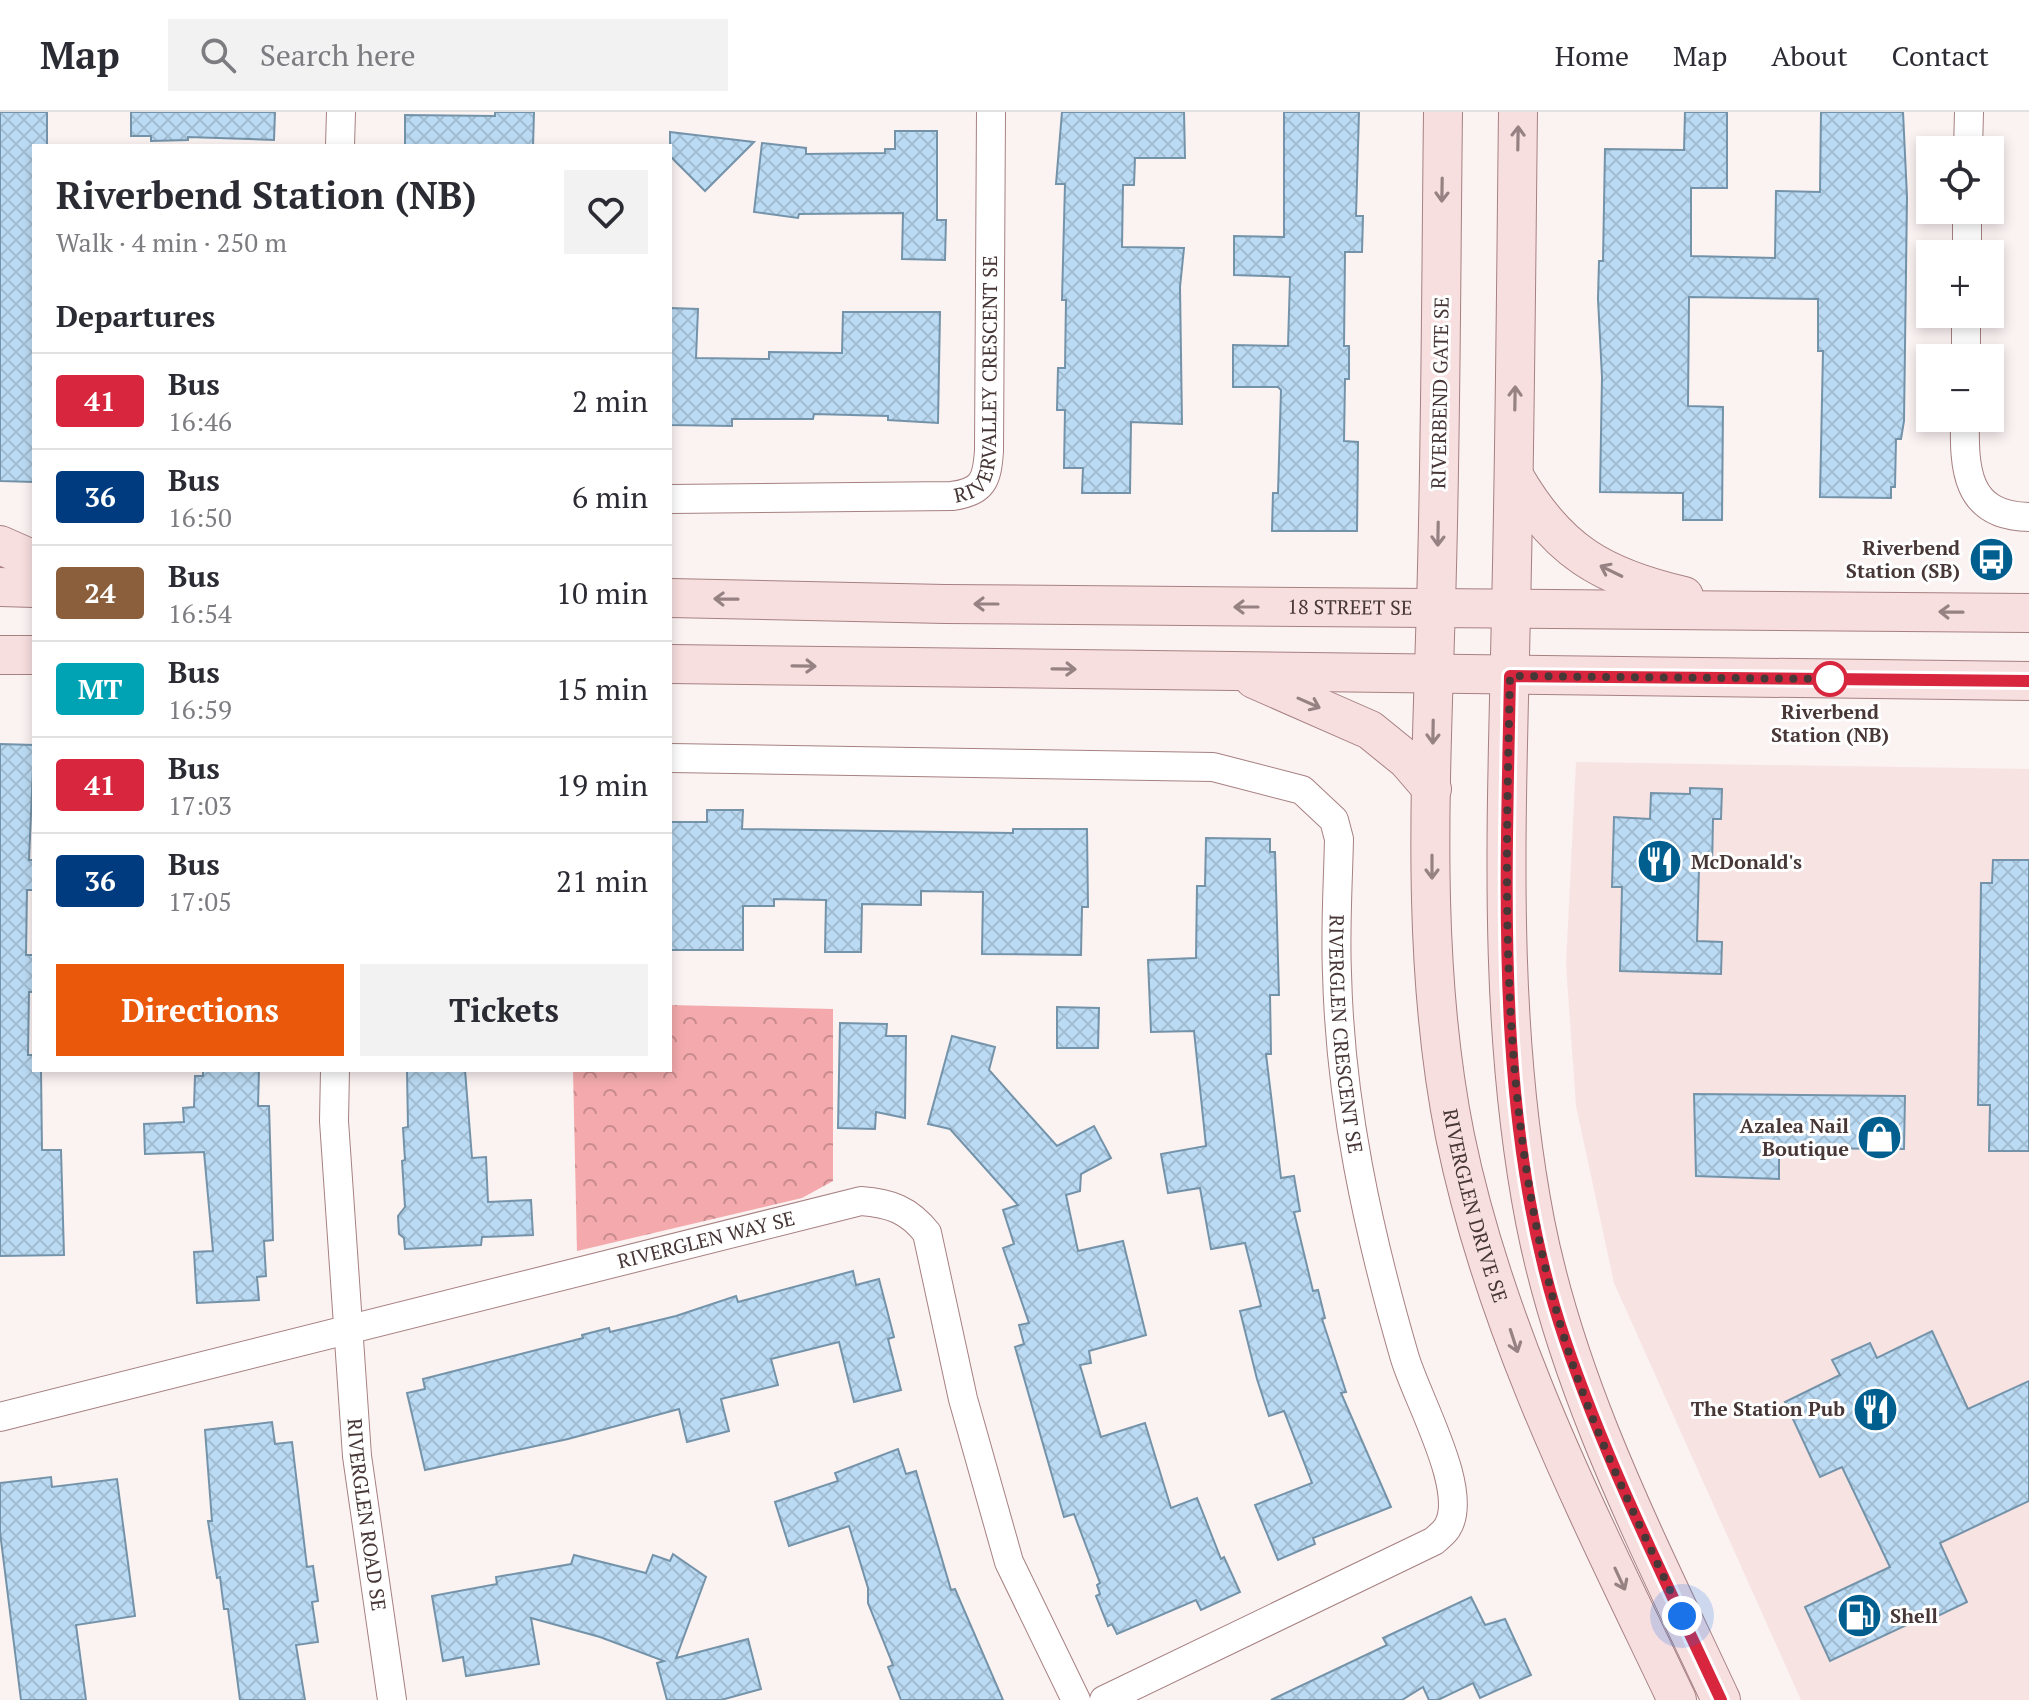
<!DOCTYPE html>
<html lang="en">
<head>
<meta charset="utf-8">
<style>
	body { margin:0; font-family:"PT Serif",serif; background:#f2f2f3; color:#2b2b33; height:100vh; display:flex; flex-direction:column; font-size:30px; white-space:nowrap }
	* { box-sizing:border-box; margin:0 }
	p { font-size:26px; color:#7c7c81 }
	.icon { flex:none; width:44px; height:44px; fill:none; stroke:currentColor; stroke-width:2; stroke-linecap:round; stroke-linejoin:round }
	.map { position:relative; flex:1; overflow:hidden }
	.details { position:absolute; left:32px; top:32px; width:640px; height:928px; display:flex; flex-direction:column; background:#fff; border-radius:0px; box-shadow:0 4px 12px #0003 }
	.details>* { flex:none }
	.badge { padding:0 16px; border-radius:6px; font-size:28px; line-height:52px }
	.tools { position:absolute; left:1916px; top:24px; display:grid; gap:16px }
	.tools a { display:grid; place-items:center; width:88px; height:88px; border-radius:0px; background:#fff; box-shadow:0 4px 12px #0003; font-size:40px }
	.you { position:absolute; width:40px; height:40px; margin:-20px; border:6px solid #fff; border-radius:50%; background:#1a73e8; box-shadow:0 0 0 12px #1a73e833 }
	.map>.badge { position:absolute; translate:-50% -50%; box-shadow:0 0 0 4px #fff }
	h2 { padding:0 24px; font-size:30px; line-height:72px }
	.round { display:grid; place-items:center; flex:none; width:84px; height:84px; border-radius:0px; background:#f2f2f3 }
	.headline { display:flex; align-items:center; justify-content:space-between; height:136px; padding:0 24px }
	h1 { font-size:38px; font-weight:700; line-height:60px }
	.button { display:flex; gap:16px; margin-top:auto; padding:16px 24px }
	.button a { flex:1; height:92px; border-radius:0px; background:#ea580c; color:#fff; font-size:32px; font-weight:700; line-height:92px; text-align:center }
	.button a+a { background:#f2f2f3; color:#2b2b33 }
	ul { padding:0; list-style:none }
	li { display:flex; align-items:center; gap:24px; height:96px; padding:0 24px; border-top:2px solid #e1e1e2 }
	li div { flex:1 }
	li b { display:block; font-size:30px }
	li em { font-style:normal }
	li .badge { min-width:88px; font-weight:700; text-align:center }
	header { display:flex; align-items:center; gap:48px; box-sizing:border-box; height:112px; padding:0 40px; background:#fff; border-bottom:2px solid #e1e1e2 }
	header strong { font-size:38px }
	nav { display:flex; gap:44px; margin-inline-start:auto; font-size:28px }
	.search { width:560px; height:72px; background:#f2f2f3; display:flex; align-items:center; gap:20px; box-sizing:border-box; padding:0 28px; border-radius:0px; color:#7c7c81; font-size:30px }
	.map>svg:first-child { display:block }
</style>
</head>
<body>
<header>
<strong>Map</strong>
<div class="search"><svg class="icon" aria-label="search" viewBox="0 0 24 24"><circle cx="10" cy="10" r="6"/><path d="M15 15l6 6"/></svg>Search here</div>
<nav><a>Home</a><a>Map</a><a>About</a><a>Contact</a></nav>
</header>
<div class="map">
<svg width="2029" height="1588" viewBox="0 0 2029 1588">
	<defs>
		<pattern id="park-crowns" width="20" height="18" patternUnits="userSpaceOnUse" patternTransform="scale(2)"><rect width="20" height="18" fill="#f4aaac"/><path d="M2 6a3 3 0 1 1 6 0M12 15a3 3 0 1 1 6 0" fill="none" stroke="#c88b8d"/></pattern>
		<pattern id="building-cross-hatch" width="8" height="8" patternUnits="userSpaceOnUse" patternTransform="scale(2)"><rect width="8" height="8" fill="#bbdbf4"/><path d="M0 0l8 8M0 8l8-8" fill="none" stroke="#a2bdd2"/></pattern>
	</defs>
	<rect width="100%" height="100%" fill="#fbf2f2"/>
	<!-- built -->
	<path fill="#f8e3e3" d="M 1576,650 L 2029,657 L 2029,1588 L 1801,1588 L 1614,1171 L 1576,994 L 1566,852 Z"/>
	<!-- park -->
	<path fill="url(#park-crowns)" d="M 670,893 L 833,897 L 833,1069 L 802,1086 L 577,1139 L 573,958 L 670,958 Z"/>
	<!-- building -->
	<g fill="url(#building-cross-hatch)" stroke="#7493a9" stroke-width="2">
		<path d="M 0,0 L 47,0 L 47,34 L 34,34 L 34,370 L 0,369 Z"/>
		<path d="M 131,0 L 275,0 L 274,28 L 188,25 L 188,28 L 151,29 L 151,24 L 131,24 Z"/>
		<path d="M 495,0 L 534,0 L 533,34 L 405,34 L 405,3 L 495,4 Z"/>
		<path d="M 1062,0 L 1184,0 L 1185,46 L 1135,46 L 1134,73 L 1123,73 L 1122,135 L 1184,136 L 1180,175 L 1182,312 L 1131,310 L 1130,381 L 1082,381 L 1083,356 L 1064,356 L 1065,298 L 1057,298 L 1058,256 L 1065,256 L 1066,188 L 1062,188 L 1065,72 L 1056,72 Z"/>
		<path d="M 1284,0 L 1359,0 L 1356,104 L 1363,104 L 1362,140 L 1345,140 L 1344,234 L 1349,234 L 1349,267 L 1345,267 L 1344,329 L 1358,330 L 1357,419 L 1272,419 L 1273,381 L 1278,381 L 1281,278 L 1278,275 L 1233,275 L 1233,233 L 1288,234 L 1290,165 L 1234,163 L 1234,124 L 1284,125 Z"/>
		<path d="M 1685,0 L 1727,0 L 1727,76 L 1691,76 L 1691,144 L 1775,146 L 1776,79 L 1820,80 L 1821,0 L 1903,0 L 1907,85 L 1904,309 L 1901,327 L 1896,327 L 1895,375 L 1891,375 L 1891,386 L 1820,385 L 1823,239 L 1818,239 L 1818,187 L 1689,185 L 1688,294 L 1723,295 L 1722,408 L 1683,408 L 1683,381 L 1600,380 L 1602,265 L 1598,187 L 1599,149 L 1603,149 L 1605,37 L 1684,38 Z"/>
		<path d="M 895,19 L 937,19 L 937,108 L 946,108 L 945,148 L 902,147 L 903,101 L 799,102 L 798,106 L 754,100 L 762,31 L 806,36 L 806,42 L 885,41 L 885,37 L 895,37 Z"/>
		<path d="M 670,20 L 754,30 L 705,79 L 670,44 Z"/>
		<path d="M 670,196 L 698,197 L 696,246 L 769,247 L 769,240 L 842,241 L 843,200 L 940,200 L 938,311 L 888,308 L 888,304 L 814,302 L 813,307 L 732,307 L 732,314 L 670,313 Z"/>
		<path d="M 0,632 L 34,633 L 29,748 L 33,748 L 33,778 L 27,778 L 26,843 L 34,843 L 34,880 L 29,880 L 28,943 L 34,943 L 34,958 L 41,958 L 42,1038 L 61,1038 L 64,1143 L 0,1144 Z"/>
		<path d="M 1690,676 L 1722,677 L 1721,707 L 1713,707 L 1712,757 L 1699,757 L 1697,829 L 1722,830 L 1721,862 L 1620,859 L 1622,775 L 1612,775 L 1614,705 L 1650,707 L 1651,681 L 1690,682 Z"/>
		<path d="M 707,698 L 743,698 L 742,717 L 1013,721 L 1013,717 L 1087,717 L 1088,795 L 1082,795 L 1081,843 L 982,842 L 983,780 L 921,779 L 921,793 L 862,792 L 861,840 L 825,840 L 826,788 L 774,787 L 774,794 L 743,794 L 743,838 L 670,838 L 670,710 L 707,710 Z"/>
		<path d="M 1206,726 L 1270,727 L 1270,740 L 1275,740 L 1279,883 L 1270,883 L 1271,942 L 1266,942 L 1281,1066 L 1294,1064 L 1300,1099 L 1294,1100 L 1313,1179 L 1318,1178 L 1325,1206 L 1322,1207 L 1346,1280 L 1341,1281 L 1391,1395 L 1313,1426 L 1315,1432 L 1278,1448 L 1255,1393 L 1312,1371 L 1284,1299 L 1269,1304 L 1257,1267 L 1240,1199 L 1261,1194 L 1245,1131 L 1211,1137 L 1200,1076 L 1168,1081 L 1161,1042 L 1206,1034 L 1194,919 L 1151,920 L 1148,848 L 1196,846 L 1197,774 L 1205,774 Z"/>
		<path d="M 1993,748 L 2029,748 L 2029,1039 L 1989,1039 L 1990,993 L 1978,993 L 1981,771 L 1992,771 Z"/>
		<path d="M 1057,895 L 1099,896 L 1098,936 L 1057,936 Z"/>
		<path d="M 840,911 L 887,912 L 886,924 L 906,924 L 905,1006 L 876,1000 L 875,1017 L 838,1016 Z"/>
		<path d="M 952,924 L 995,935 L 989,958 L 1057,1034 L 1094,1014 L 1111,1046 L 1081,1062 L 1080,1079 L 1066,1083 L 1078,1139 L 1123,1129 L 1146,1223 L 1089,1239 L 1091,1251 L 1080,1253 L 1101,1325 L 1145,1311 L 1171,1396 L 1197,1386 L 1221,1447 L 1224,1445 L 1240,1480 L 1201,1498 L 1196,1488 L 1117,1522 L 1112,1512 L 1108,1514 L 1096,1484 L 1100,1482 L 1097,1473 L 1100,1471 L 1074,1402 L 1064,1405 L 1015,1235 L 1024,1232 L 1019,1213 L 1029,1211 L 1003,1136 L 1014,1132 L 1003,1098 L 1018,1093 L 950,1017 L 928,1012 Z"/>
		<path d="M 203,958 L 259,958 L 258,994 L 269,994 L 273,1128 L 264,1129 L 266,1164 L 257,1165 L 259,1188 L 197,1191 L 194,1140 L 213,1139 L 204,1040 L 145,1042 L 144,1012 L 184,1010 L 183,996 L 194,995 L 195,964 L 203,964 Z"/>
		<path d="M 407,958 L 465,958 L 472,1046 L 486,1045 L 488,1090 L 531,1088 L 533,1123 L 482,1125 L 481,1133 L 405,1137 L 404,1126 L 399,1122 L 398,1104 L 405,1095 L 402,1049 L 405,1048 L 403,1016 L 408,1015 Z"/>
		<path d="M 1694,982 L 1905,984 L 1904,1037 L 1779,1036 L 1779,1067 L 1696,1064 Z"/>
		<path d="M 853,1159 L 856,1173 L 879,1167 L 894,1225 L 888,1227 L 901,1278 L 854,1290 L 839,1230 L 771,1247 L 778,1273 L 721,1287 L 729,1319 L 687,1330 L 679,1297 L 568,1327 L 425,1358 L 407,1281 L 425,1277 L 423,1267 L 583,1226 L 582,1223 L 609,1216 L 610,1220 L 676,1204 L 736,1184 L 738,1190 Z"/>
		<path d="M 1932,1219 L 1968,1297 L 2029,1269 L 2029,1389 L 1940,1431 L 1967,1490 L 1919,1513 L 1917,1508 L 1830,1549 L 1805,1495 L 1890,1455 L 1842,1355 L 1820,1365 L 1785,1290 L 1840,1263 L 1832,1248 L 1870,1231 L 1877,1246 Z"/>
		<path d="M 272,1310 L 275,1332 L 292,1330 L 307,1455 L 313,1454 L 318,1489 L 312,1490 L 318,1530 L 296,1533 L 305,1588 L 240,1588 L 228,1497 L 224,1497 L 220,1465 L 217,1466 L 208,1409 L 212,1409 L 205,1318 Z"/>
		<path d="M 898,1337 L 906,1362 L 916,1359 L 951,1478 L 955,1477 L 1003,1588 L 901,1588 L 888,1555 L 893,1553 L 868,1491 L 868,1476 L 849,1414 L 789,1434 L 775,1390 L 838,1369 L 835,1361 Z"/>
		<path d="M 51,1365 L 52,1375 L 117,1367 L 135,1504 L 76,1513 L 86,1588 L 21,1588 L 0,1420 L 0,1371 Z"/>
		<path d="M 673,1442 L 706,1465 L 676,1546 L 748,1527 L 761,1577 L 721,1588 L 667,1588 L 657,1551 L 664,1549 L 600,1525 L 531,1506 L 539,1552 L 466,1564 L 463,1545 L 443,1549 L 432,1484 L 497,1472 L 496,1465 L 571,1452 L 574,1443 L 646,1461 L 653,1443 L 670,1449 Z"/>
		<path d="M 1471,1485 L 1485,1513 L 1505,1507 L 1531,1563 L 1480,1586 L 1473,1571 L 1438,1588 L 1429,1588 L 1423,1575 L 1402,1588 L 1271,1588 L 1387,1533 L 1383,1526 Z"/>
	</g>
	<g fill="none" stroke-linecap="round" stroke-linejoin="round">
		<defs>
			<g id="street">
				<path d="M 340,34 L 341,0"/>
				<path d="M 1968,38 L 1969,0"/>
				<path d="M 1967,142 L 1967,98"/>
				<path d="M 1966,246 L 1966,202"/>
				<path d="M 1965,306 C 1964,356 1965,404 2029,405"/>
				<path id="s1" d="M 670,387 L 952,384 C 983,380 987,368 989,339 L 991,0"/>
				<path id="s2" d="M 670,646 L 1213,655 L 1302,678 L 1334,708 L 1339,727 C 1338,772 1335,817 1337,861 C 1340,991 1368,1119 1404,1243 C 1415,1284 1471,1379 1447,1416 C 1444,1421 1438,1425 1434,1429 L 1104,1588"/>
				<path id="s3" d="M 335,958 L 334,1009 L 357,1344 L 392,1588"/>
				<path id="s4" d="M 0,1305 L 861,1089 C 890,1091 909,1098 927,1121 L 963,1287 L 1009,1450 L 1076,1588"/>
			</g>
			<g id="secondary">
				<path id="s5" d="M 1443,0 C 1441,164 1441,328 1436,492 C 1431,669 1420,850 1455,1024 C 1496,1224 1590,1405 1677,1588"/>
				<path d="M 1518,0 C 1516,166 1515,332 1511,498 C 1507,703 1496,907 1535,1109 C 1568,1278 1649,1433 1721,1588"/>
				<path d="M 1514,364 C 1557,439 1602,465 1684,484"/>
				<path d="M 0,433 L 34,448"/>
				<path d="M 0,475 L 34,476"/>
				<path id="s6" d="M 670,486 L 945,492 L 2029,501"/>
				<path d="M 0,543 L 34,543"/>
				<path d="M 670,552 L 2029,569"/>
				<path d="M 1254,567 L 1370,618 L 1407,648 L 1432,677"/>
			</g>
		</defs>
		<!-- street casing -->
		<use href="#street" stroke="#a78081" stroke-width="30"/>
		<!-- secondary casing -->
		<use href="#secondary" stroke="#a78081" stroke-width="40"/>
		<!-- street -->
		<use href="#street" stroke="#fff" stroke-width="28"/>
		<!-- secondary -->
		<use href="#secondary" stroke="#f7dedf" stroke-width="38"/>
	</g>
	<!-- one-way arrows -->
	<defs><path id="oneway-shaft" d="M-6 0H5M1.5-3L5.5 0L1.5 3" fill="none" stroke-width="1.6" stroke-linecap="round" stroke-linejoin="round" transform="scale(2)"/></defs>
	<g stroke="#978283">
		<use href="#oneway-shaft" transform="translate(1518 26) rotate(-89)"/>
		<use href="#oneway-shaft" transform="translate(1442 78) rotate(91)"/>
		<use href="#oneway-shaft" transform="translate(1515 286) rotate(-89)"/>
		<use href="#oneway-shaft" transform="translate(1438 422) rotate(91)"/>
		<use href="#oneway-shaft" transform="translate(1611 459) rotate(-154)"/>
		<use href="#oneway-shaft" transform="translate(726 487) rotate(-179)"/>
		<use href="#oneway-shaft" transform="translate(986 492) rotate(-180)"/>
		<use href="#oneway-shaft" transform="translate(1246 495) rotate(-180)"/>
		<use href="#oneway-shaft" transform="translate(1951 500) rotate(-179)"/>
		<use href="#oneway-shaft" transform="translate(804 554) rotate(1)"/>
		<use href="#oneway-shaft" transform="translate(1064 557) rotate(1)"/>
		<use href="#oneway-shaft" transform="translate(1309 591) rotate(24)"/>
		<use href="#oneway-shaft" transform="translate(1433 620) rotate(91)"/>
		<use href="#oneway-shaft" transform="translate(1432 755) rotate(90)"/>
		<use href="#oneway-shaft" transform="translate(1514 1229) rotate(72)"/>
		<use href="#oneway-shaft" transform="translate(1620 1467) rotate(65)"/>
	</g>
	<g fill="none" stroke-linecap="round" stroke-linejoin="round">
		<defs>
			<path id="line" d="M 1721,1588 C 1666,1470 1607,1352 1565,1228 C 1494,1020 1506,781 1510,564 L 2029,569"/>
		</defs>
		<!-- line casing -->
		<use href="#line" stroke="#fff" stroke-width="18"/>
		<!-- line -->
		<use href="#line" stroke="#d7263d" stroke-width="12"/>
		<!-- walk -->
		<path stroke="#483737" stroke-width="8" stroke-dasharray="0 14.4" d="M 1682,1504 C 1640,1413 1593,1321 1564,1225 C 1498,1008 1505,788 1510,564 L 1830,567"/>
	</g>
	<!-- icons -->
	<defs>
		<symbol id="bus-disc" viewBox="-11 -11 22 22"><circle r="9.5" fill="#005f8f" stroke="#fff"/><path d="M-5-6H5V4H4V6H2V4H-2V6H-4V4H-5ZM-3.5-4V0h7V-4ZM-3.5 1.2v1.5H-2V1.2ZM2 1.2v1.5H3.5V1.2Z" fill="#fff"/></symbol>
		<symbol id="restaurant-disc" viewBox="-11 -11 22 22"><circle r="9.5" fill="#005f8f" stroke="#fff"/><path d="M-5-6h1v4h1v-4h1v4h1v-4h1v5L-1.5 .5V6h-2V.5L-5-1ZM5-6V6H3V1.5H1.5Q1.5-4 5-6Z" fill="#fff"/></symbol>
		<symbol id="shop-disc" viewBox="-11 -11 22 22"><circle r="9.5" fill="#005f8f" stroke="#fff"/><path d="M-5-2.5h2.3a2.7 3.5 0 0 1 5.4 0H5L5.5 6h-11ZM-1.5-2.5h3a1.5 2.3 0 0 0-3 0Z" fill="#fff"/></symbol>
		<symbol id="fuel-disc" viewBox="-11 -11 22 22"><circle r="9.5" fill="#005f8f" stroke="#fff"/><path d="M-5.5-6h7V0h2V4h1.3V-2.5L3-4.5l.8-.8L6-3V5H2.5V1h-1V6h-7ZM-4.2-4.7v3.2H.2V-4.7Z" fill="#fff"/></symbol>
	</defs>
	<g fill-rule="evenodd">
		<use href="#bus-disc" x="1966" y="422" width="51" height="51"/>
		<use href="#restaurant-disc" x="1634" y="724" width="51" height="51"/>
		<use href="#shop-disc" x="1854" y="1000" width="51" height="51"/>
		<use href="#restaurant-disc" x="1850" y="1272" width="51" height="51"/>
		<use href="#fuel-disc" x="1834" y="1478" width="51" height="51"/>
	</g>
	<!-- markers -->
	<circle fill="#fff" stroke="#d7263d" stroke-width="4" cx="1830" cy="567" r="16"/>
	<g text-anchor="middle" stroke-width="6" stroke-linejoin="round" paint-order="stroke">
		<!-- street labels -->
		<g font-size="20" fill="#483737" stroke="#fff">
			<text dy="7" stroke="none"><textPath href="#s1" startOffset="414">RIVERVALLEY CRESCENT SE</textPath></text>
			<text transform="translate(1440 281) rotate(-89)" y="7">RIVERBEND GATE SE</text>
			<text dy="7" stroke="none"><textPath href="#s6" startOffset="680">18 STREET SE</textPath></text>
			<text dy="7" stroke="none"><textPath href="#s2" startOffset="894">RIVERGLEN CRESCENT SE</textPath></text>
			<text dy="7" stroke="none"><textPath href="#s5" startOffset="1098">RIVERGLEN DRIVE SE</textPath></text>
			<text dy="7" stroke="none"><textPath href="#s4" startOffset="728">RIVERGLEN WAY SE</textPath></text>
			<text dy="7" stroke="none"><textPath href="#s3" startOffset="446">RIVERGLEN ROAD SE</textPath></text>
		</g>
		<!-- poi labels -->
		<g font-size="20" font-weight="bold" fill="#483737" stroke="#fff" text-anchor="end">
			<text x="1960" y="443">Riverbend<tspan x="1960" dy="23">Station (SB)</tspan></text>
			<text x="1691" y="757" text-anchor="start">McDonald's</text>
			<text x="1849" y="1021">Azalea Nail<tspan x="1849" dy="23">Boutique</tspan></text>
			<text x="1845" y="1304">The Station Pub</text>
			<text x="1890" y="1511" text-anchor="start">Shell</text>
		</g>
		<!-- stop labels -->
		<g font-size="20" font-weight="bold" fill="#483737" stroke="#fff">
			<text x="1830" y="607">Riverbend<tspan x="1830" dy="23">Station (NB)</tspan></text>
		</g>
	</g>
</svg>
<div class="tools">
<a><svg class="icon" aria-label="locate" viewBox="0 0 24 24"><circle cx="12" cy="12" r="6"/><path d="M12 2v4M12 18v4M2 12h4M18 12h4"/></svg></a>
<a>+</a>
<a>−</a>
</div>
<div class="you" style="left:1682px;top:1504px"></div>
<section class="details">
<div class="headline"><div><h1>Riverbend Station (NB)</h1><p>Walk · 4 min · 250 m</p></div><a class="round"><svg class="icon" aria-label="heart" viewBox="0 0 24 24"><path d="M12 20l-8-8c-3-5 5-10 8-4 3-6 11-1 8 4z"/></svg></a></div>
<h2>Departures</h2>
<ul>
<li><span class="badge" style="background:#d7263d;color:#fff">41</span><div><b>Bus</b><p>16:46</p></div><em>2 min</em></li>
<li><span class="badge" style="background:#003b80;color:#fff">36</span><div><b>Bus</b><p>16:50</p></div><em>6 min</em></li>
<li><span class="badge" style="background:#8b5e3c;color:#fff">24</span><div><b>Bus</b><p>16:54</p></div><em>10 min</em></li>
<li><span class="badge" style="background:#00a3b4;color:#fff">MT</span><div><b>Bus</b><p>16:59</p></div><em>15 min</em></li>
<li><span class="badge" style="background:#d7263d;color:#fff">41</span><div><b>Bus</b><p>17:03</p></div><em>19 min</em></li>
<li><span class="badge" style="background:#003b80;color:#fff">36</span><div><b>Bus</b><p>17:05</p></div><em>21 min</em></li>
</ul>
<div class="button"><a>Directions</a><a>Tickets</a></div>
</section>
</div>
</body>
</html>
